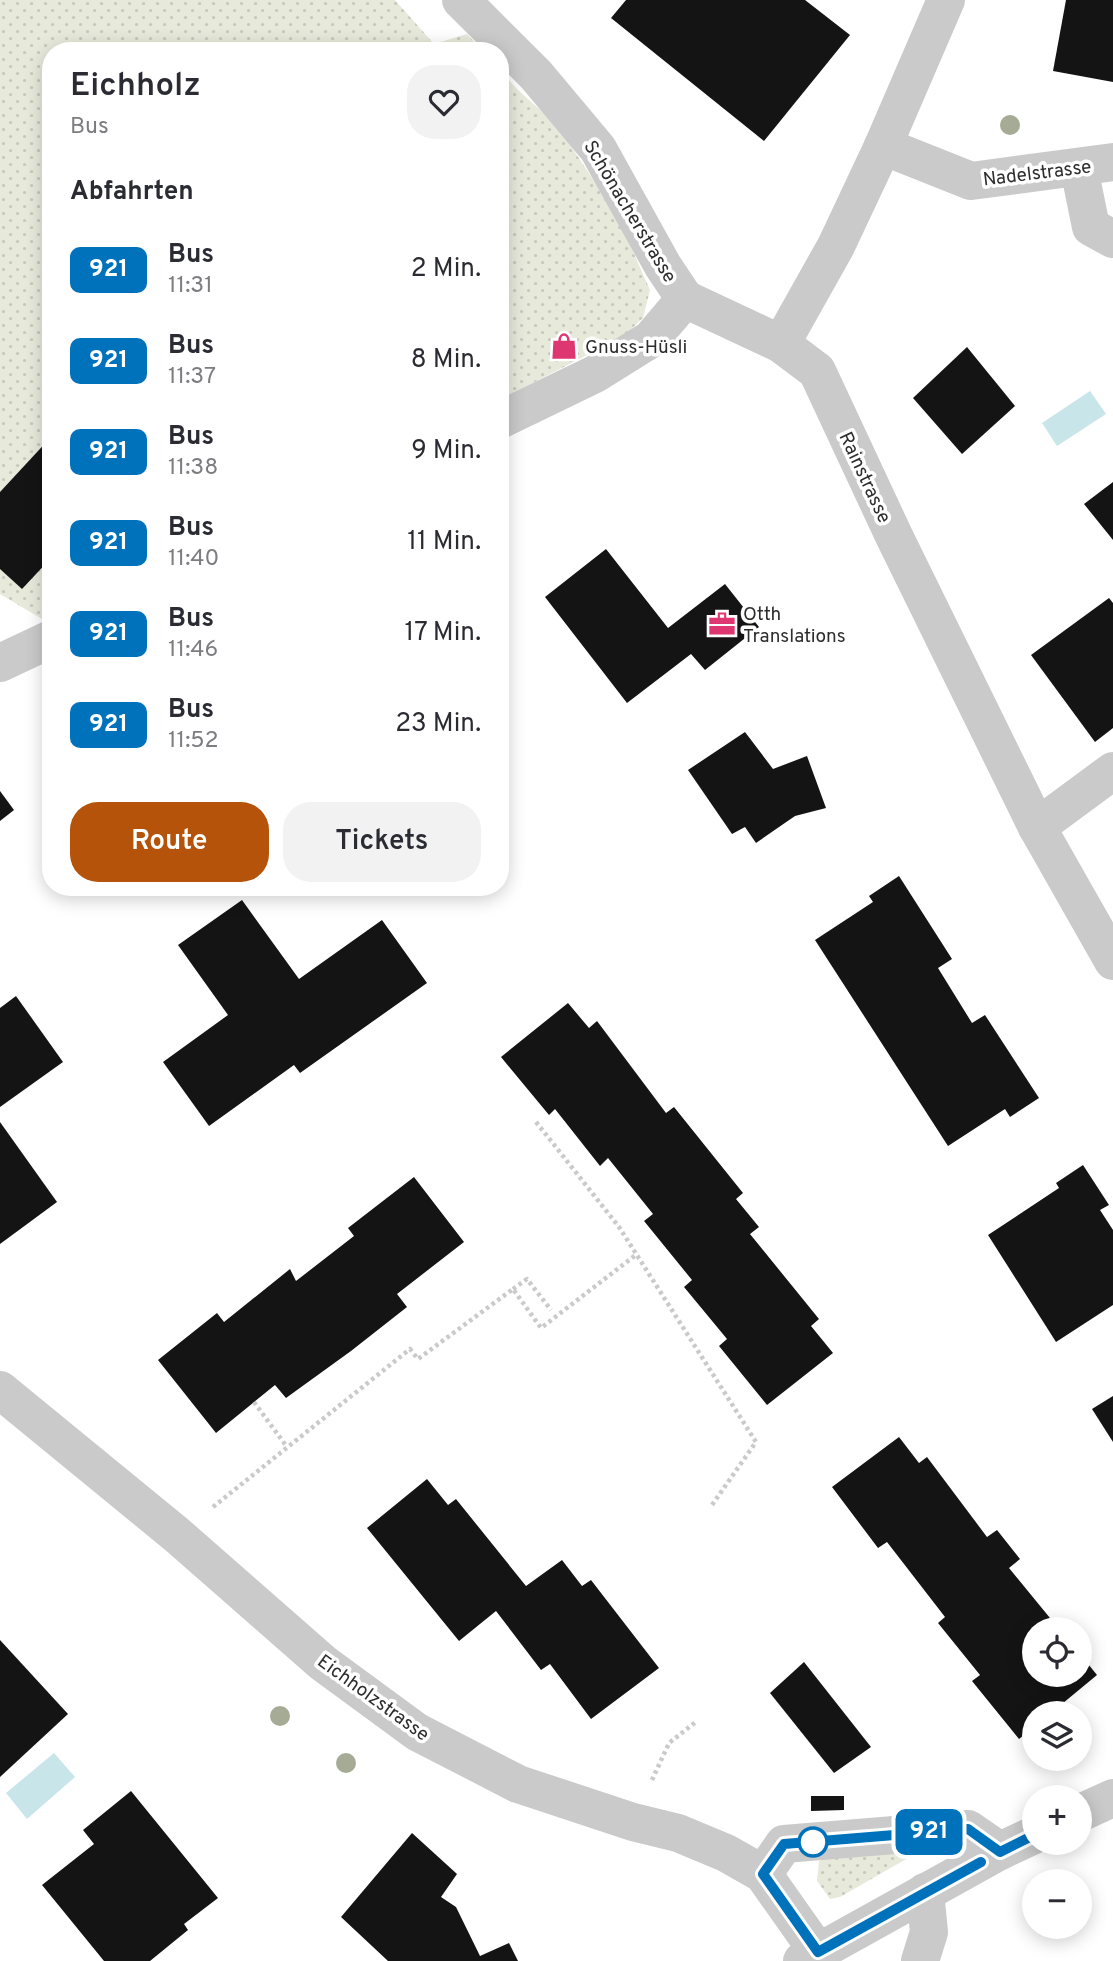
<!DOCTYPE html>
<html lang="de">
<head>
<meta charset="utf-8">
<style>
	body { margin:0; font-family:Overpass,sans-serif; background:#f2f2f3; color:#2b2b33; height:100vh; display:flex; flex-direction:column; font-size:26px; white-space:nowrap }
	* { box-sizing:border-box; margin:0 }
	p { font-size:23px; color:#7c7c81 }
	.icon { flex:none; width:38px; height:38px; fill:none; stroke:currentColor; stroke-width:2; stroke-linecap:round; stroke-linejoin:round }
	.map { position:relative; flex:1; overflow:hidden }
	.side { position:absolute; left:42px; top:42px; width:467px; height:854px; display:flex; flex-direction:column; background:#fff; border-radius:28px; box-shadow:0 4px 18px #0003 }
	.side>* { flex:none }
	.badge { padding:0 14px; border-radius:10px; font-size:24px; line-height:46px }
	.buttons { position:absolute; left:1022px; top:1617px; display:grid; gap:14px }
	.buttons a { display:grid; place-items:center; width:70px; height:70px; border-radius:50%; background:#fff; box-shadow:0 4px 18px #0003; font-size:35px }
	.map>.badge { position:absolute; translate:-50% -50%; box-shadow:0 0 0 4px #fff }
	h2 { padding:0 28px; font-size:26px; line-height:63px }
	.round { display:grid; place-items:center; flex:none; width:74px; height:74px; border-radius:28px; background:#f2f2f3 }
	.summary { display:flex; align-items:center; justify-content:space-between; height:119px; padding:0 28px }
	h1 { font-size:33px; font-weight:600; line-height:52px }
	.action { display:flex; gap:14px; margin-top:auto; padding:14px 28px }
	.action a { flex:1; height:80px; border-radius:28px; background:#b45309; color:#fff; font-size:28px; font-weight:600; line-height:80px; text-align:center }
	.action a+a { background:#f2f2f3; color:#2b2b33 }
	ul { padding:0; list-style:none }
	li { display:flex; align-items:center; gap:21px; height:91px; padding:0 28px }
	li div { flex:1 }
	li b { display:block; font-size:26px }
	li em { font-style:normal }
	li .badge { min-width:77px; font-weight:700; text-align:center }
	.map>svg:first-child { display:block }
</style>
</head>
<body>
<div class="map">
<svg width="1113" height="1961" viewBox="0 0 1113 1961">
	<defs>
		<pattern id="grass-dots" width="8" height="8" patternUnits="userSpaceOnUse" patternTransform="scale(1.75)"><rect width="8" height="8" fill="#e7eadb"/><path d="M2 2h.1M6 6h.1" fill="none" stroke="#c6c9bc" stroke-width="1.8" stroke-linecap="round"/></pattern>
	</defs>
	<rect width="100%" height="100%" fill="#fff"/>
	<!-- grass -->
	<g fill="url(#grass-dots)">
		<path d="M 0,0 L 395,0 L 434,44 L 467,34 L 483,51 L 51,51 L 51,620 L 47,622 L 0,594 Z"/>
		<path d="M 500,71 L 518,90 L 557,125 L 606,199 L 624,231 L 650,290 L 643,318 L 624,336 L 500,400 Z"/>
		<path d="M 840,1849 L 917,1849 L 915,1854 L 840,1897 L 830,1899 L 817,1881 L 819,1861 Z"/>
	</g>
	<!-- water -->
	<g fill="#c8e6ea">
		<path d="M 1090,391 L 1106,414 L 1057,446 L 1042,423 Z"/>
		<path d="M 54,1753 L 75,1777 L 27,1819 L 6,1793 Z"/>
	</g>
	<!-- building -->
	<g fill="#141414">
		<path d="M 626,0 L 805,0 L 850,35 L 764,141 L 611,18 Z"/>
		<path d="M 1066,0 L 1113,0 L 1113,82 L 1053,71 Z"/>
		<path d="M 967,347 L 1015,406 L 962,454 L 913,398 Z"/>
		<path d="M 51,437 L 51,558 L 22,589 L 0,569 L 0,492 Z"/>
		<path d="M 1113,482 L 1113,540 L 1084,504 Z"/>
		<path d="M 606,549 L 668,628 L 725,584 L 759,627 L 705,670 L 691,654 L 627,703 L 545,597 Z"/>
		<path d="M 1109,598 L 1113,603 L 1113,728 L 1095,742 L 1031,655 Z"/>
		<path d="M 745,732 L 773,769 L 807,756 L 826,808 L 795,816 L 756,843 L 745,827 L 732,834 L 688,770 Z"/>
		<path d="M 0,791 L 14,810 L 0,821 Z"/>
		<path d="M 899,876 L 952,959 L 938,968 L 972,1023 L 985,1015 L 1039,1098 L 1010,1117 L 1005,1109 L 948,1146 L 815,940 L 873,902 L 869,896 Z"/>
		<path d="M 242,900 L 299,979 L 382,920 L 427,983 L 300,1073 L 294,1065 L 209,1126 L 163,1062 L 228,1015 L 178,945 Z"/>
		<path d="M 16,996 L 63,1062 L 0,1107 L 0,1008 Z"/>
		<path d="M 568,1003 L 589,1028 L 597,1021 L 666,1113 L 674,1107 L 743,1193 L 736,1199 L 759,1227 L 750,1234 L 819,1319 L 811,1326 L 833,1353 L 767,1405 L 719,1346 L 727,1339 L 684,1287 L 692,1280 L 644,1221 L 653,1214 L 608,1158 L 600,1166 L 555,1109 L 549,1115 L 501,1057 Z"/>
		<path d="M 0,1122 L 57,1202 L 0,1244 Z"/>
		<path d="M 1083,1165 L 1109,1205 L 1100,1210 L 1113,1230 L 1113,1305 L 1056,1342 L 988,1235 L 1059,1188 L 1056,1183 Z"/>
		<path d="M 414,1177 L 464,1242 L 397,1294 L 407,1307 L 351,1351 L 286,1398 L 275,1385 L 216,1433 L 158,1360 L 217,1313 L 224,1322 L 290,1269 L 296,1281 L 354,1236 L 348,1228 Z"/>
		<path d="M 1113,1396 L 1113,1442 L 1092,1409 Z"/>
		<path d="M 899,1437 L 919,1463 L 927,1457 L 987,1537 L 997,1530 L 1020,1559 L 1009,1568 L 1059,1629 L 1034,1629 L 1034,1675 L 1080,1675 L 1080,1654 L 1097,1675 L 1051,1713 L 1034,1713 L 1034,1727 L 1019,1739 L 972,1681 L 980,1675 L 938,1623 L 945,1617 L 887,1542 L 878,1548 L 832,1487 Z"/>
		<path d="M 427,1479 L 448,1505 L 456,1499 L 526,1586 L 562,1560 L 582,1586 L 591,1580 L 659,1668 L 591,1719 L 550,1664 L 541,1670 L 496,1611 L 459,1641 L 367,1528 Z"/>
		<path d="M 0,1640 L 68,1714 L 0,1777 Z"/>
		<path d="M 804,1662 L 871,1747 L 834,1773 L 770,1693 Z"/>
		<path d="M 131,1791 L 218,1898 L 184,1924 L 188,1930 L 150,1961 L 104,1961 L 42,1885 L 94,1844 L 83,1830 Z"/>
		<path d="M 811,1796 L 844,1796 L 844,1810 L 811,1811 Z"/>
		<path d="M 412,1833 L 457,1874 L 441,1897 L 456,1907 L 480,1956 L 509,1943 L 518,1961 L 388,1961 L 341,1917 Z"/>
	</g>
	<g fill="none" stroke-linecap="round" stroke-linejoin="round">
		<!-- path -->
		<g stroke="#cacaca" stroke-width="4.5" stroke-dasharray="3.5 3.5" stroke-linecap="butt">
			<path d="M 536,1122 L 619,1227 L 756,1442 L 712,1505"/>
			<path d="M 513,1289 L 527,1279 L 551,1310"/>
			<path d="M 254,1402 L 287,1447"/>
			<path d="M 213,1507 L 410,1349 L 418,1359 L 513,1289 L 541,1328 L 637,1254"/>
			<path d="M 652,1780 L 669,1743 L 697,1721"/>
		</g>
		<!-- minor -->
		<g stroke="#cacaca" stroke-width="38">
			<path d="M 461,0 L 536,75 L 598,149 L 663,266 L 685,299"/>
			<path d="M 883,146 L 971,181 L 1113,162"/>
			<path d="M 1079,168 L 1091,227 L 1113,239"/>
			<path d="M 685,299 L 781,344 L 817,371 L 894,536 L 1037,827 L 1113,961"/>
			<path d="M 781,344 L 836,246 L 883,146 L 946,0"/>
			<path d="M 500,420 L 595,374 L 651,339 L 685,299"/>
			<path d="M 0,663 L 51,639"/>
			<path d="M 1037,827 L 1113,771"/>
			<path d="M 0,1390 L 177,1535 L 323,1663 L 417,1732 L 518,1784 L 633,1822 L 678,1833 L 726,1853 L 763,1874 L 818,1952"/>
			<path d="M 1080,1813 L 1113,1798"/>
			<path d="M 763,1874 L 784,1844 L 968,1829 L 1000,1851"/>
			<path d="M 802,1961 L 1000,1851 L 1034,1835"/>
			<path d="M 920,1961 L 929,1932 L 925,1892"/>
		</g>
	</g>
	<!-- trees -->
	<g fill="#a5ab94">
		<circle cx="1010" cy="125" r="10"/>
		<circle cx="280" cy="1716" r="10"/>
		<circle cx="346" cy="1763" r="10"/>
	</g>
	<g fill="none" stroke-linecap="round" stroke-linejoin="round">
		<defs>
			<path id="line" d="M 981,1862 L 818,1952 L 763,1874 L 784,1844 L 968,1829 L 1000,1852 L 1034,1835"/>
		</defs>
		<!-- line casing -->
		<use href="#line" stroke="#fff" stroke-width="16"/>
		<!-- line -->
		<use href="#line" stroke="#0072bc" stroke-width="10"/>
	</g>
	<!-- icons -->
	<defs>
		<symbol id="shop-bare" viewBox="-9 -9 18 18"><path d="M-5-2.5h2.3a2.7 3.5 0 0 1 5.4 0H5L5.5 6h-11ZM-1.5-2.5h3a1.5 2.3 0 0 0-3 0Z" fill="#de3670" stroke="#fff" stroke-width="2.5" paint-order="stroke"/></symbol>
		<symbol id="office-bare" viewBox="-9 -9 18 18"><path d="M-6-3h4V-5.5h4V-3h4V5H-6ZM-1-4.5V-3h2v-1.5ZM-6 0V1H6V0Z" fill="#de3670" stroke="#fff" stroke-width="2.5" paint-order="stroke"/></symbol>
	</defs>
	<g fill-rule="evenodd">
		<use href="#shop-bare" x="545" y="327" width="38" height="38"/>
		<use href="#office-bare" x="703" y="605" width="38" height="38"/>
	</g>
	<!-- markers -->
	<circle fill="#fff" stroke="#0072bc" stroke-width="3.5" cx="813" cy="1842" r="14"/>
	<g text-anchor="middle" stroke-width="7" stroke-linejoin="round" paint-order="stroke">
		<!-- street labels -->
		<g font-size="19" fill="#2d2d2d" stroke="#fff">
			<text transform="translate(1037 172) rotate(-7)" y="7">Nadelstrasse</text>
			<text transform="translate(631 211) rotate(59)" y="7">Schönacherstrasse</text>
			<text transform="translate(866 477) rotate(65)" y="7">Rainstrasse</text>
			<text transform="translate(374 1697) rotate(36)" y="7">Eichholzstrasse</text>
		</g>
		<!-- poi labels -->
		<g font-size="19" fill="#2d2d2d" stroke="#fff" text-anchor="start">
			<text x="585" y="353">Gnuss-Hüsli</text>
			<text x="743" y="620">Otth<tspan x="743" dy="22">Translations</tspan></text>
		</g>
	</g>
</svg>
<div class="buttons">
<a><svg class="icon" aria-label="locate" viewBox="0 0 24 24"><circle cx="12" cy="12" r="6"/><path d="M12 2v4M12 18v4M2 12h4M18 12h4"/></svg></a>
<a><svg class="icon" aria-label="layers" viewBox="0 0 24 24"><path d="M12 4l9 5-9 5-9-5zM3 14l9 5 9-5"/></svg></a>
<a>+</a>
<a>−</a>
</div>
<b class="badge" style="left:929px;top:1832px;background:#0072bc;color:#fff">921</b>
<section class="side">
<div class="summary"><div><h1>Eichholz</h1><p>Bus</p></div><a class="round"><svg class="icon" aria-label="heart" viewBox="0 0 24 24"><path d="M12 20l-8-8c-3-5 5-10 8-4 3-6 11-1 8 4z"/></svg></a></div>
<h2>Abfahrten</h2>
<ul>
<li><span class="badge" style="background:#0072bc;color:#fff">921</span><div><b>Bus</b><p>11:31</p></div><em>2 Min.</em></li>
<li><span class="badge" style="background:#0072bc;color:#fff">921</span><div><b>Bus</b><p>11:37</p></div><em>8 Min.</em></li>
<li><span class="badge" style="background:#0072bc;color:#fff">921</span><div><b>Bus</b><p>11:38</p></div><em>9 Min.</em></li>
<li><span class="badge" style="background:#0072bc;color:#fff">921</span><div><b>Bus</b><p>11:40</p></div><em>11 Min.</em></li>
<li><span class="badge" style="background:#0072bc;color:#fff">921</span><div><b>Bus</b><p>11:46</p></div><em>17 Min.</em></li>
<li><span class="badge" style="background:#0072bc;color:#fff">921</span><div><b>Bus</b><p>11:52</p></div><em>23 Min.</em></li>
</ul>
<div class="action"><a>Route</a><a>Tickets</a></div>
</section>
</div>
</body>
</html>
